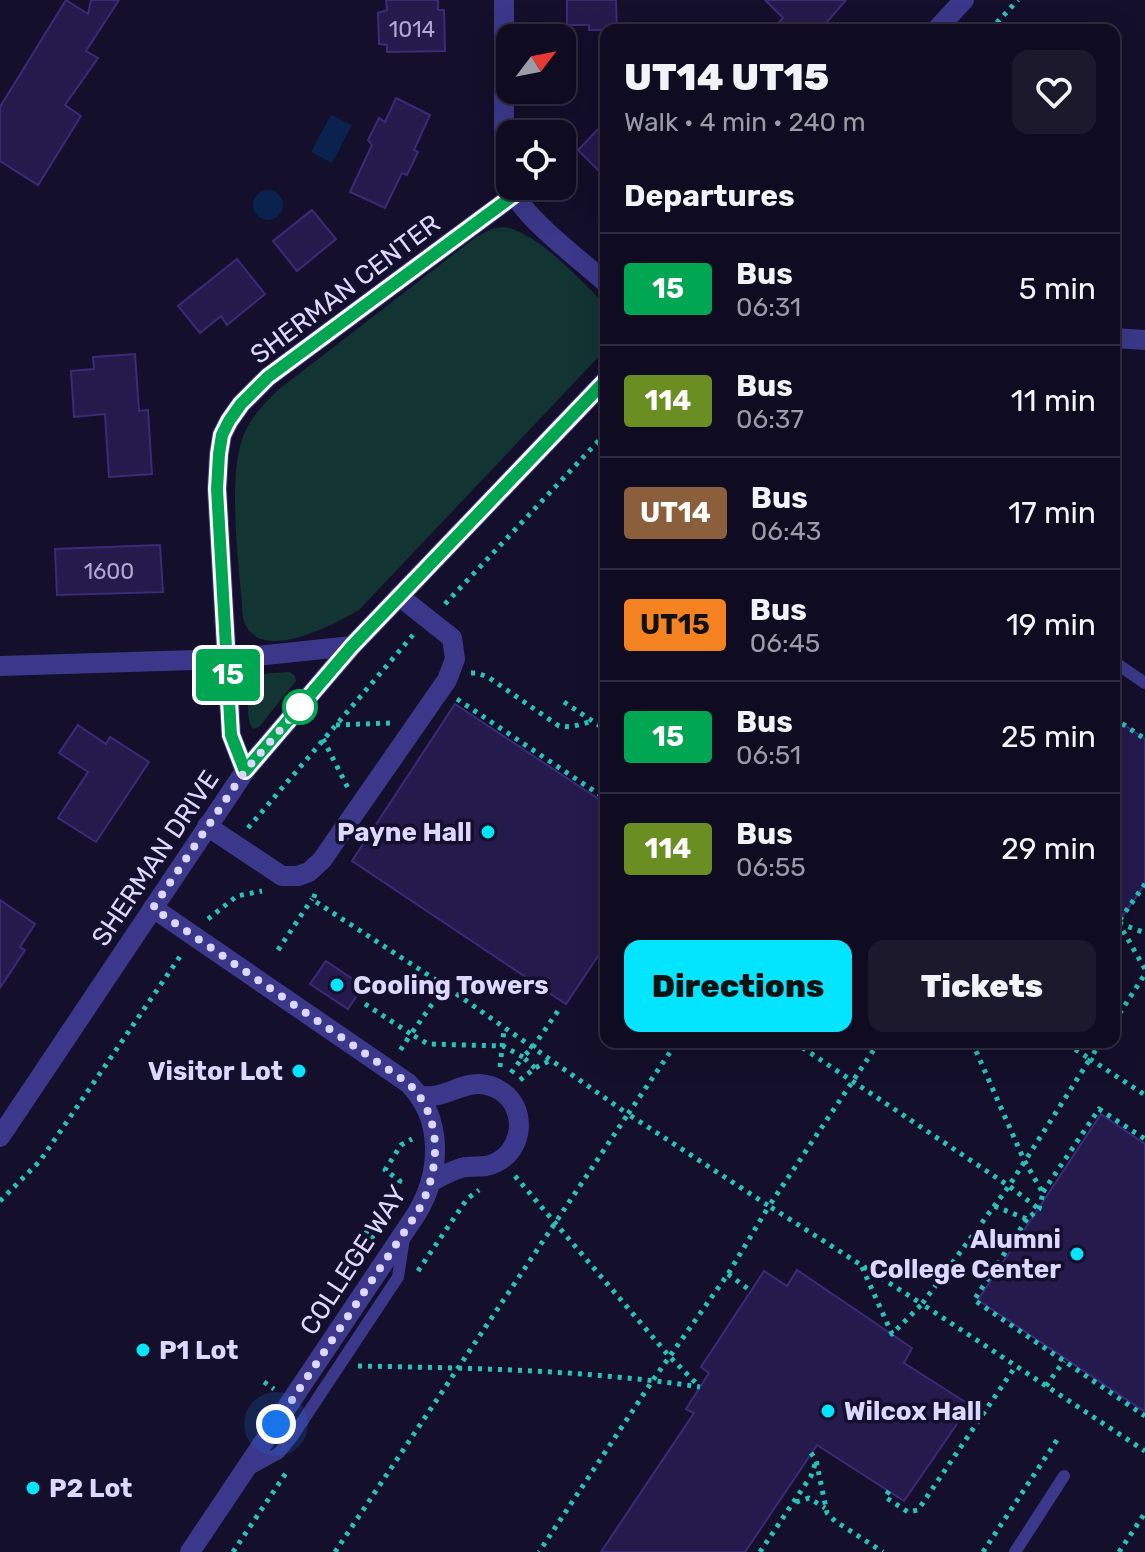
<!DOCTYPE html>
<html lang="en">
<head>
<meta charset="utf-8">
<style>
	body { margin:0; font-family:Rubik,sans-serif; background:#1d192d; color:#f1f3f6; height:100vh; display:flex; flex-direction:column; font-size:30px; white-space:nowrap }
	* { box-sizing:border-box; margin:0 }
	p { font-size:26px; color:#9b9ba5 }
	.icon { flex:none; width:44px; height:44px; fill:none; stroke:currentColor; stroke-width:2; stroke-linecap:round; stroke-linejoin:round }
	.map { position:relative; flex:1; overflow:hidden }
	.panel { position:absolute; left:600px; top:24px; width:520px; height:1024px; display:flex; flex-direction:column; background:#0f0b20; border-radius:16px; box-shadow:0 8px 32px #0002,0 0 0 2px #2f2b3e }
	.panel>* { flex:none }
	.badge { padding:0 16px; border-radius:6px; font-size:28px; line-height:52px }
	.needle { width:52px; rotate:58deg }
	.controls { position:absolute; left:496px; top:24px; display:grid; gap:16px }
	.controls a { display:grid; place-items:center; width:80px; height:80px; border-radius:16px; background:#0f0b20; box-shadow:0 8px 32px #0002,0 0 0 2px #2f2b3e; font-size:40px }
	.you { position:absolute; width:40px; height:40px; margin:-20px; border:6px solid #fff; border-radius:50%; background:#1a73e8; box-shadow:0 0 0 12px #1a73e833 }
	.map>.badge { position:absolute; translate:-50% -50%; box-shadow:0 0 0 4px #fff }
	h2 { padding:0 24px; font-size:30px; line-height:72px }
	.round { display:grid; place-items:center; flex:none; width:84px; height:84px; border-radius:16px; background:#1d192d }
	.head { display:flex; align-items:center; justify-content:space-between; height:136px; padding:0 24px }
	h1 { font-size:38px; font-weight:800; line-height:60px }
	.primary-button { display:flex; gap:16px; margin-top:auto; padding:16px 24px }
	.primary-button a { flex:1; height:92px; border-radius:16px; background:#03e5ff; color:#111; font-size:32px; font-weight:800; line-height:92px; text-align:center }
	.primary-button a+a { background:#1d192d; color:#f1f3f6 }
	ul { padding:0; list-style:none }
	li { display:flex; align-items:center; gap:24px; height:112px; padding:0 24px; border-top:2px solid #2f2b3e }
	li div { flex:1 }
	li b { display:block; font-size:30px }
	li em { font-style:normal }
	li .badge { min-width:88px; font-weight:700; text-align:center }
	.map>svg:first-child { display:block }
</style>
</head>
<body>
<div class="map">
<svg width="1145" height="1552" viewBox="0 0 1145 1552">
	<rect width="100%" height="100%" fill="#140f2a"/>
	<!-- green -->
	<g fill="#123433">
		<path d="M 504,227 C 536,231 582,281 605,305 L 606,349 L 359,610 C 333,625 256,667 243,618 C 240,570 226,477 244,434 C 252,416 265,402 278,390 L 476,237 L 494,228 Z"/>
		<path d="M 290,672 L 295,676 L 296,681 L 259,727 L 253,729 C 248,722 248,713 248,704 C 245,670 262,674 290,672 Z"/>
	</g>
	<!-- water -->
	<g fill="#0a234e">
		<path d="M 331,115 L 352,125 L 332,163 L 311,152 Z"/>
		<circle cx="268" cy="205" r="15"/>
	</g>
	<!-- building -->
	<g fill="#241a4c" stroke="#3a2b79" stroke-width="2">
		<path d="M 66,0 L 88,14 L 91,0 L 119,0 L 86,51 L 98,58 L 65,105 L 81,116 L 38,185 L 0,161 L 0,107 Z"/>
		<path d="M 386,0 L 438,0 L 438,10 L 444,10 L 445,51 L 387,52 L 387,45 L 379,44 L 378,13 L 387,10 Z"/>
		<path d="M 567,0 L 616,0 L 617,30 L 589,30 L 589,25 L 567,25 Z"/>
		<path d="M 765,0 L 846,0 L 820,30 L 772,30 L 783,18 Z"/>
		<path d="M 396,98 L 430,115 L 414,150 L 418,152 L 407,175 L 402,173 L 385,208 L 350,192 L 372,145 L 368,140 L 379,118 L 385,122 Z"/>
		<path d="M 606,121 L 606,178 L 578,150 Z"/>
		<path d="M 312,210 L 336,239 L 297,271 L 273,241 Z"/>
		<path d="M 237,259 L 265,294 L 227,325 L 221,316 L 200,333 L 178,306 Z"/>
		<path d="M 135,354 L 139,411 L 148,410 L 152,474 L 109,477 L 105,414 L 74,417 L 71,371 L 94,369 L 93,357 Z"/>
		<path d="M 160,545 L 163,592 L 57,595 L 55,549 Z"/>
		<path d="M 455,704 L 606,804 L 606,944 L 566,1004 L 352,861 Z"/>
		<path d="M 1114,718 L 1145,739 L 1145,884 L 1114,928 Z"/>
		<path d="M 78,725 L 106,744 L 110,737 L 149,762 L 96,842 L 58,818 L 88,772 L 59,753 Z"/>
		<path d="M 0,900 L 35,924 L 20,947 L 25,950 L 0,988 Z"/>
		<path d="M 326,961 L 363,986 L 348,1009 L 310,984 Z"/>
		<path d="M 1101,1114 L 1145,1144 L 1145,1412 L 978,1300 Z"/>
		<path d="M 797,1270 L 912,1348 L 904,1363 L 970,1405 L 904,1501 L 817,1445 L 745,1552 L 601,1552 L 694,1413 L 686,1409 L 709,1373 L 701,1367 L 764,1271 L 787,1286 Z"/>
	</g>
	<g fill="none" stroke-linecap="round" stroke-linejoin="round">
		<!-- path -->
		<g stroke="#29c1b8" stroke-width="5" stroke-dasharray="4 6" stroke-linecap="butt">
			<path d="M 990,30 L 1018,0"/>
			<path d="M 445,604 L 606,433"/>
			<path d="M 471,673 L 477,673 L 488,677 L 559,726 L 571,727 L 593,721"/>
			<path d="M 457,699 L 606,799"/>
			<path d="M 564,702 L 606,730"/>
			<path d="M 1114,718 L 1145,739"/>
			<path d="M 336,725 L 390,723"/>
			<path d="M 323,739 L 348,788"/>
			<path d="M 248,828 L 413,635"/>
			<path d="M 315,894 L 313,900 L 445,986"/>
			<path d="M 208,919 L 237,896 L 262,891"/>
			<path d="M 1118,922 L 1145,969"/>
			<path d="M 1119,923 L 1145,933"/>
			<path d="M 1114,928 L 1145,884"/>
			<path d="M 278,950 L 312,899"/>
			<path d="M 365,1004 L 411,1034 L 399,1052"/>
			<path d="M 1114,1022 L 1145,974"/>
			<path d="M 794,1042 L 1009,1186 L 1039,1209"/>
			<path d="M 879,1042 L 769,1206 L 922,1304 L 1009,1186 L 1090,1059 L 1064,1042"/>
			<path d="M 972,1042 L 1024,1160 L 1043,1193 L 1039,1209 L 1027,1219 L 994,1206"/>
			<path d="M 1101,1042 L 1090,1059 L 1145,1095"/>
			<path d="M 500,1067 L 504,1029"/>
			<path d="M 535,1068 L 523,1057 L 533,1047 L 560,1008"/>
			<path d="M 511,1073 L 523,1057 L 503,1046 L 428,1044 L 411,1034 L 445,986 L 628,1114 L 677,1042"/>
			<path d="M 520,1080 L 535,1068 L 551,1060"/>
			<path d="M 515,1176 L 669,1356 L 698,1385"/>
			<path d="M 1043,1192 L 1099,1109 L 1145,1139"/>
			<path d="M 0,1201 L 40,1161 L 181,955 L 184,957"/>
			<path d="M 1027,1219 L 974,1300 L 1145,1416"/>
			<path d="M 374,1239 L 366,1233 L 400,1181 L 385,1170 L 401,1145 L 412,1139"/>
			<path d="M 862,1267 L 892,1334 L 922,1304 L 1145,1451"/>
			<path d="M 418,1271 L 467,1199 L 479,1190"/>
			<path d="M 728,1274 L 751,1291"/>
			<path d="M 358,1366 C 472,1368 588,1370 700,1387"/>
			<path d="M 264,1382 L 274,1389"/>
			<path d="M 1046,1386 L 1064,1361"/>
			<path d="M 811,1453 L 816,1460 L 827,1513 L 835,1521 L 883,1552"/>
			<path d="M 889,1491 L 885,1497 L 908,1512 L 918,1510 L 1015,1367"/>
			<path d="M 796,1502 L 809,1498 L 825,1508"/>
			<path d="M 233,1552 L 288,1470"/>
			<path d="M 335,1552 L 628,1114 L 769,1206 L 728,1274 L 653,1380 L 539,1552"/>
			<path d="M 760,1552 L 811,1476 L 816,1461"/>
			<path d="M 983,1552 L 1057,1440"/>
			<path d="M 1119,1552 L 1145,1513"/>
		</g>
		<!-- service -->
		<g stroke="#3b388b" stroke-width="12">
			<path d="M 1114,662 L 1145,683"/>
			<path d="M 246,1471 L 279,1453 L 292,1437 L 398,1277 L 404,1238"/>
			<path d="M 1015,1552 L 1064,1476"/>
		</g>
		<!-- minor -->
		<g stroke="#3b388b" stroke-width="20">
			<path d="M 504,0 L 504,160 L 510,186"/>
			<path d="M 936,30 L 964,0"/>
			<path d="M 510,186 C 521,216 581,260 606,283"/>
			<path d="M 1114,338 L 1145,340"/>
			<path d="M 0,666 L 227,659 L 352,646"/>
			<path d="M 245,771 L 231,735 L 217,489 L 219,454 L 222,435 L 229,421 L 241,404 L 268,377 L 514,195"/>
			<path d="M 207,826 L 282,876 L 298,876 L 309,872 L 322,860 L 447,680 L 455,659 L 452,638 L 399,596"/>
			<path d="M 153,908 L 408,1083 C 444,1119 441,1172 417,1213 L 190,1552"/>
			<path d="M 420,1096 C 445,1099 460,1083 480,1084 C 495,1085 509,1094 515,1107 C 526,1131 513,1161 486,1166 C 478,1167 469,1166 461,1168 C 451,1171 442,1176 432,1181"/>
			<path d="M 0,1137 L 245,771 L 352,646 L 606,380"/>
		</g>
	</g>
	<g fill="none" stroke-linecap="round" stroke-linejoin="round">
		<defs>
			<path id="line" d="M 510,186 L 514,195 L 268,377 L 241,404 L 229,421 L 222,435 L 219,454 L 217,489 L 231,735 L 245,771 L 352,646 L 606,380"/>
		</defs>
		<!-- line casing -->
		<use href="#line" stroke="#fff" stroke-width="18"/>
		<!-- line -->
		<use href="#line" stroke="#00a651" stroke-width="12"/>
		<!-- walk -->
		<path stroke="#dcd7ff" stroke-width="8" stroke-dasharray="0 14.4" d="M 276,1424 L 417,1213 C 440,1173 445,1118 408,1083 L 153,908 L 245,771 L 300,707"/>
	</g>
	<!-- markers -->
	<circle fill="#fff" stroke="#00a651" stroke-width="4" cx="300" cy="707" r="16"/>
	<g fill="#03e5ff" stroke="#140f2a" stroke-width="3">
		<circle cx="488" cy="832" r="8"/>
		<circle cx="337" cy="985" r="8"/>
		<circle cx="299" cy="1071" r="8"/>
		<circle cx="1077" cy="1254" r="8"/>
		<circle cx="143" cy="1350" r="8"/>
		<circle cx="828" cy="1411" r="8"/>
		<circle cx="33" cy="1488" r="8"/>
	</g>
	<g text-anchor="middle" stroke-width="7" stroke-linejoin="round" paint-order="stroke">
		<!-- number labels -->
		<g font-size="22" fill="#aea8d2">
			<text x="412" y="37">1014</text>
			<text x="109" y="579">1600</text>
		</g>
		<!-- street labels -->
		<g font-size="26" fill="#dcd7ff" stroke="#140f2a">
			<text transform="translate(345 289) rotate(-37)" y="9">SHERMAN CENTER</text>
			<text transform="translate(155 858) rotate(-56)" y="9">SHERMAN DRIVE</text>
			<text transform="translate(353 1260) rotate(-57)" y="9">COLLEGE WAY</text>
		</g>
		<!-- poi labels -->
		<g font-size="26" font-weight="bold" fill="#dcd7ff" stroke="#140f2a" text-anchor="start">
			<text x="472" y="841" text-anchor="end">Payne Hall</text>
			<text x="353" y="994">Cooling Towers</text>
			<text x="283" y="1080" text-anchor="end">Visitor Lot</text>
			<text x="1061" y="1248" text-anchor="end">Alumni<tspan x="1061" dy="30">College Center</tspan></text>
			<text x="159" y="1359">P1 Lot</text>
			<text x="844" y="1420">Wilcox Hall</text>
			<text x="49" y="1497">P2 Lot</text>
		</g>
	</g>
</svg>
<div class="controls">
<a><svg class="needle" viewBox="-14 -14 28 28"><path d="M0-13l5 13h-10z" fill="#e53935"/><path d="M0 13l5-13h-10z" fill="#9b9ba5"/></svg></a>
<a><svg class="icon" aria-label="locate" viewBox="0 0 24 24"><circle cx="12" cy="12" r="6"/><path d="M12 2v4M12 18v4M2 12h4M18 12h4"/></svg></a>
</div>
<div class="you" style="left:276px;top:1424px"></div>
<b class="badge" style="left:228px;top:675px;background:#00a651;color:#fff">15</b>
<section class="panel">
<div class="head"><div><h1>UT14 UT15</h1><p>Walk · 4 min · 240 m</p></div><a class="round"><svg class="icon" aria-label="heart" viewBox="0 0 24 24"><path d="M12 20l-8-8c-3-5 5-10 8-4 3-6 11-1 8 4z"/></svg></a></div>
<h2>Departures</h2>
<ul>
<li><span class="badge" style="background:#00a651;color:#fff">15</span><div><b>Bus</b><p>06:31</p></div><em>5 min</em></li>
<li><span class="badge" style="background:#6b8e23;color:#fff">114</span><div><b>Bus</b><p>06:37</p></div><em>11 min</em></li>
<li><span class="badge" style="background:#8b5e3c;color:#fff">UT14</span><div><b>Bus</b><p>06:43</p></div><em>17 min</em></li>
<li><span class="badge" style="background:#f58220;color:#111">UT15</span><div><b>Bus</b><p>06:45</p></div><em>19 min</em></li>
<li><span class="badge" style="background:#00a651;color:#fff">15</span><div><b>Bus</b><p>06:51</p></div><em>25 min</em></li>
<li><span class="badge" style="background:#6b8e23;color:#fff">114</span><div><b>Bus</b><p>06:55</p></div><em>29 min</em></li>
</ul>
<div class="primary-button"><a>Directions</a><a>Tickets</a></div>
</section>
</div>
</body>
</html>
